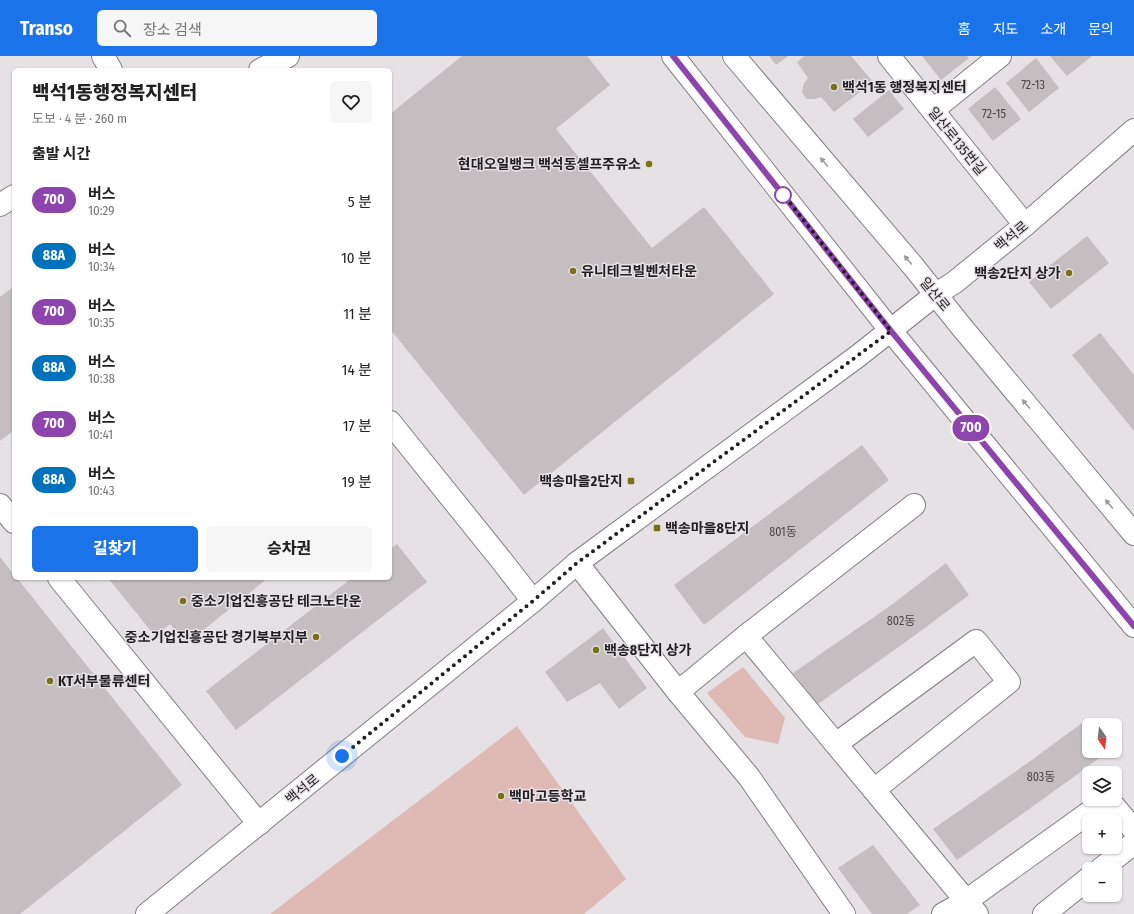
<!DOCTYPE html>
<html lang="ko">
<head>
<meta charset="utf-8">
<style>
	body { margin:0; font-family:"Fira Sans Condensed","Noto Sans KR",sans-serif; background:#f6f6f6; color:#222; height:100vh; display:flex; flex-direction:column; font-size:15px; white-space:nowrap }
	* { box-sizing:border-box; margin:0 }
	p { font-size:13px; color:#767676 }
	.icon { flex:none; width:22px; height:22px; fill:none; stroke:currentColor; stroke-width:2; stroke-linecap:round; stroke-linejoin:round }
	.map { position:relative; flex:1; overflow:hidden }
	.drawer { position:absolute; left:12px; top:12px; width:380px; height:512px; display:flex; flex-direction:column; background:#fff; border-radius:6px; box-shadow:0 1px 3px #0004 }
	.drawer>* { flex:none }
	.badge { padding:0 8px; border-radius:13px; font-size:14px; line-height:26px }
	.needle { width:26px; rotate:166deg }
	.buttons { position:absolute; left:1082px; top:662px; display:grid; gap:8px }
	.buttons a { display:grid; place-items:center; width:40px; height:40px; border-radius:6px; background:#fff; box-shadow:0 1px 3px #0004; font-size:20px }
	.you { position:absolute; width:20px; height:20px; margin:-10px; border:3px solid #fff; border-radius:50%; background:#1a73e8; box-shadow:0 0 0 6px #1a73e833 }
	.map>.badge { position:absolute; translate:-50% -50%; box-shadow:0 0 0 2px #fff }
	h2 { padding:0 20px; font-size:15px; line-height:36px }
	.round { display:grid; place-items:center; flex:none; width:42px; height:42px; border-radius:6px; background:#f6f6f6 }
	.headline { display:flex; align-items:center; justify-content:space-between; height:68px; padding:0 20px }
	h1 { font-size:19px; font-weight:800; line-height:30px }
	.action { display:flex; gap:8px; margin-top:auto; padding:8px 20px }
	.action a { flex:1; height:46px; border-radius:6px; background:#1a73e8; color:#fff; font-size:16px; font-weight:800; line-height:46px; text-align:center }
	.action a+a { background:#f6f6f6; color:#222 }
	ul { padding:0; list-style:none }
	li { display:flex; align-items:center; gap:12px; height:56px; padding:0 20px }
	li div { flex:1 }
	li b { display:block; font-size:15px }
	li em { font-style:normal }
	li .badge { min-width:44px; font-weight:700; text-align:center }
	header { display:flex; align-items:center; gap:24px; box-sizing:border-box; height:56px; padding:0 20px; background:#1a73e8; color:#fff }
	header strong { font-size:19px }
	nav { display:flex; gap:22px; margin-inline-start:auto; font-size:14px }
	.search { width:280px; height:36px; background:#f6f6f6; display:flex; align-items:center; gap:10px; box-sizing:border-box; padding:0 14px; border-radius:6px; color:#767676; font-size:15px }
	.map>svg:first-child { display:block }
</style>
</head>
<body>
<header>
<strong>Transo</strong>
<div class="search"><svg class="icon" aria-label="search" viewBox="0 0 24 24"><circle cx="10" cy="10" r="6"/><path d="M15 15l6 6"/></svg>장소 검색</div>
<nav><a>홈</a><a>지도</a><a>소개</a><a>문의</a></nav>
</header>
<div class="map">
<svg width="1134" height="858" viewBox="0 0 1134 858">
	<rect width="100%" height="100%" fill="#e6e1e5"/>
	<!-- green -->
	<g fill="#dfb9b4">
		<path d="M 743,611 L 785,662 L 778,688 L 745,681 L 707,637 Z"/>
		<path d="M 517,670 L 626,823 L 584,858 L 270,858 Z"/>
	</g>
	<!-- building -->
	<g fill="#c5bec0">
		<path d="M 462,0 L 587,0 L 610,29 L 556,73 L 652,192 L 704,151 L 774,238 L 524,439 L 390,273 L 390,58 Z"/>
		<path d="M 769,0 L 788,0 L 776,9 Z"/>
		<path d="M 805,0 L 851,0 L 873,26 L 834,56 L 821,41 L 815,43 L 806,43 L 802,36 L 804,27 L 808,22 L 797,6 Z"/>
		<path d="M 922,0 L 967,0 L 969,2 L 941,24 Z"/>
		<path d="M 1050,0 L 1092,0 L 1067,20 Z"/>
		<path d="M 1036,2 L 1059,32 L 1029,56 L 1006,27 Z"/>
		<path d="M 995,31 L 1021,63 L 993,85 L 968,53 Z"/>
		<path d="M 889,34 L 904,53 L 868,81 L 853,63 Z"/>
		<path d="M 1087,180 L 1109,207 L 1051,253 L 1029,226 Z"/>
		<path d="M 14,230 L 14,376 L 13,375 L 0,385 L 0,241 Z"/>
		<path d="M 1100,277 L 1134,319 L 1134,375 L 1072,299 Z"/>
		<path d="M 862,389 L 889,424 L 704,569 L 674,529 Z"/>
		<path d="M 397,488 L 427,526 L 236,674 L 206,635 L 352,522 L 390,522 L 390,493 Z"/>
		<path d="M 0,501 L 14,519 L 14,522 L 17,522 L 182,729 L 20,858 L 0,858 Z"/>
		<path d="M 946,507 L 969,539 L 914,580 L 818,648 L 793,617 L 890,550 Z"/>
		<path d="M 108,522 L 268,522 L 186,588 L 170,568 L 155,580 Z"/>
		<path d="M 603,572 L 647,632 L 619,653 L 600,627 L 567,646 L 545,616 Z"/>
		<path d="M 1086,664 L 1089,668 L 1089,695 L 1109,695 L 1053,736 L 957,804 L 933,773 L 1029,706 Z"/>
		<path d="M 873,789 L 920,849 L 907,858 L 872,858 L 838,812 Z"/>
	</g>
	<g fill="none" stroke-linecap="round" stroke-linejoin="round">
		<defs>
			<g id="minor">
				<path d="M 103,0 L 111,14"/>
				<path d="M 889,0 L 1025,169"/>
				<path d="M 260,14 L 288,0"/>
				<path d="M 933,54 L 1000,0"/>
				<path d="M 0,149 L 14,140"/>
				<path d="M 390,366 L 502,505 L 533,545"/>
				<path d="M 0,449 L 14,466"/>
				<path d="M 577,507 L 678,636 L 746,580"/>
				<path d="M 59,522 L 259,768"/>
				<path d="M 678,636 L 749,721 L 844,858"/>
				<path d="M 836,688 L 976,585 L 1009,626 L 874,734 L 746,580 L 914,449"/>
				<path d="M 874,734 L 977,858"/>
				<path d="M 1108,743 L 1134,774"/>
				<path d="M 1101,813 L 1134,787"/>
				<path d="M 943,858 L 966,845 L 1108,743"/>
				<path d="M 1044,858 L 1089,822"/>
			</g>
			<g id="major">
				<path d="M 673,0 L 891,275 L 1134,570"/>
				<path d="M 734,0 L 913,210 L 960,269 L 1134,478"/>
				<path d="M 147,858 L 533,545 L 577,507 L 858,300 L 935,239 L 955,226 L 1025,169 L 1134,74"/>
			</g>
		</defs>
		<!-- minor casing -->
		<use href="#minor" stroke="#837e82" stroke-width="24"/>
		<!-- major casing -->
		<use href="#major" stroke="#837e82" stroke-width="24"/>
		<!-- minor -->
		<use href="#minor" stroke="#fff" stroke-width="22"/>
		<!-- major -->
		<use href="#major" stroke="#fff" stroke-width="22"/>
	</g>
	<!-- one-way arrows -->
	<defs><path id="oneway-solid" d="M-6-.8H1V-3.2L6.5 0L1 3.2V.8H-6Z"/></defs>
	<g fill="#9b9a9b">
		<use href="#oneway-solid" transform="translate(824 106) rotate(-130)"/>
		<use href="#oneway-solid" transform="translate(908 204) rotate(-130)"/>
		<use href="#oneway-solid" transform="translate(1026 348) rotate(-130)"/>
		<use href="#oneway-solid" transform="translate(1109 448) rotate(-130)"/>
	</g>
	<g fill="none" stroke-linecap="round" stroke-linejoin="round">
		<defs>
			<path id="line" d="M 673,0 L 891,275 L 1134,570"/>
		</defs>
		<!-- line casing -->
		<use href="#line" stroke="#fff" stroke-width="9"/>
		<!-- line -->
		<use href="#line" stroke="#8e44ad" stroke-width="6"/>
		<!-- walk -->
		<path stroke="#201e20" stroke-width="4" stroke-dasharray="0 7.2" d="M 342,700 L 533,545 L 577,507 L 891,275 L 779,133 L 783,139"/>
	</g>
	<!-- markers -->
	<g fill="#787215" stroke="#e6e1e5" stroke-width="1.5">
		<circle cx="834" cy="31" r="4"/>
		<circle cx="649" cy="108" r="4"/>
		<circle cx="573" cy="215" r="4"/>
		<circle cx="1069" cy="217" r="4"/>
		<rect x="627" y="421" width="8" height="8" rx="2"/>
		<rect x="653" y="468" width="8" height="8" rx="2"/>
		<circle cx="183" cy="545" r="4"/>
		<circle cx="316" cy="581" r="4"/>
		<circle cx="596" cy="594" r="4"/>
		<circle cx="50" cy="625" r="4"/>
		<circle cx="501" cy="740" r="4"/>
	</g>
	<circle fill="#fff" stroke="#8e44ad" stroke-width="2" cx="783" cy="139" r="8"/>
	<g text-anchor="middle" stroke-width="3" stroke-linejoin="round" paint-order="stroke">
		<!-- number labels -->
		<g font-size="12" fill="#494648">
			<text x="1033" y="33">72-13</text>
			<text x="994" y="62">72-15</text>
			<text x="783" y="480">801동</text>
			<text x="901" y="569">802동</text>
			<text x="1041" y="725">803동</text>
		</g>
		<!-- poi labels -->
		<g font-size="14" font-weight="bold" fill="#201e20" stroke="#e6e1e5" text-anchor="start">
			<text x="842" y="36">백석1동 행정복지센터</text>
			<text x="641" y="113" text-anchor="end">현대오일뱅크 백석동셀프주유소</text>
			<text x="581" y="220">유니테크빌벤처타운</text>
			<text x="1061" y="222" text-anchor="end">백송2단지 상가</text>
			<text x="623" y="430" text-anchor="end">백송마을2단지</text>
			<text x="665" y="477">백송마을8단지</text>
			<text x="191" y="550">중소기업진흥공단 테크노타운</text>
			<text x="308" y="586" text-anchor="end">중소기업진흥공단 경기북부지부</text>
			<text x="604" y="599">백송8단지 상가</text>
			<text x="58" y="630">KT서부물류센터</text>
			<text x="509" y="745">백마고등학교</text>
		</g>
		<!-- street labels -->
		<g font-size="14" fill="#201e20" stroke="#e6e1e5">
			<text transform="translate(957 85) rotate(51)" y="5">일산로135번길</text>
			<text transform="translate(1011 180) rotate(-39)" y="5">백석로</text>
			<text transform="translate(935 238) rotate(51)" y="5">일산로</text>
			<text transform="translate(302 733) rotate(-39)" y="5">백석로</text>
		</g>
	</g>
</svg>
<div class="buttons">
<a><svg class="needle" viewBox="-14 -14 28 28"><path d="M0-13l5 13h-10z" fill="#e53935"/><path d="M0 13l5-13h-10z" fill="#767676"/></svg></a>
<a><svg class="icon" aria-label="layers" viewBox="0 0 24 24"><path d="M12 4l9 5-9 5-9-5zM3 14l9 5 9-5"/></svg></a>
<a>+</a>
<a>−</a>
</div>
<div class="you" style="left:342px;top:700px"></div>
<b class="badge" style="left:971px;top:372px;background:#8e44ad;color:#fff">700</b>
<section class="drawer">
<div class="headline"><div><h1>백석1동행정복지센터</h1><p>도보 · 4 분 · 260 m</p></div><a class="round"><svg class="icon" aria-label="heart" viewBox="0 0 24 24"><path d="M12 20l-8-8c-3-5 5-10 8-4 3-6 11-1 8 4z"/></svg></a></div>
<h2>출발 시간</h2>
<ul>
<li><span class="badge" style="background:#8e44ad;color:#fff">700</span><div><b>버스</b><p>10:29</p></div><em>5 분</em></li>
<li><span class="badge" style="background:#0072bc;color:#fff">88A</span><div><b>버스</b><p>10:34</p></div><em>10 분</em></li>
<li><span class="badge" style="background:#8e44ad;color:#fff">700</span><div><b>버스</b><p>10:35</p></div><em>11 분</em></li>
<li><span class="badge" style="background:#0072bc;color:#fff">88A</span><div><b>버스</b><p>10:38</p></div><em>14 분</em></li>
<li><span class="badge" style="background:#8e44ad;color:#fff">700</span><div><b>버스</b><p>10:41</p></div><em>17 분</em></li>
<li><span class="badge" style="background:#0072bc;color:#fff">88A</span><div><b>버스</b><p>10:43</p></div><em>19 분</em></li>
</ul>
<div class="action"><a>길찾기</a><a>승차권</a></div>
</section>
</div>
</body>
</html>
